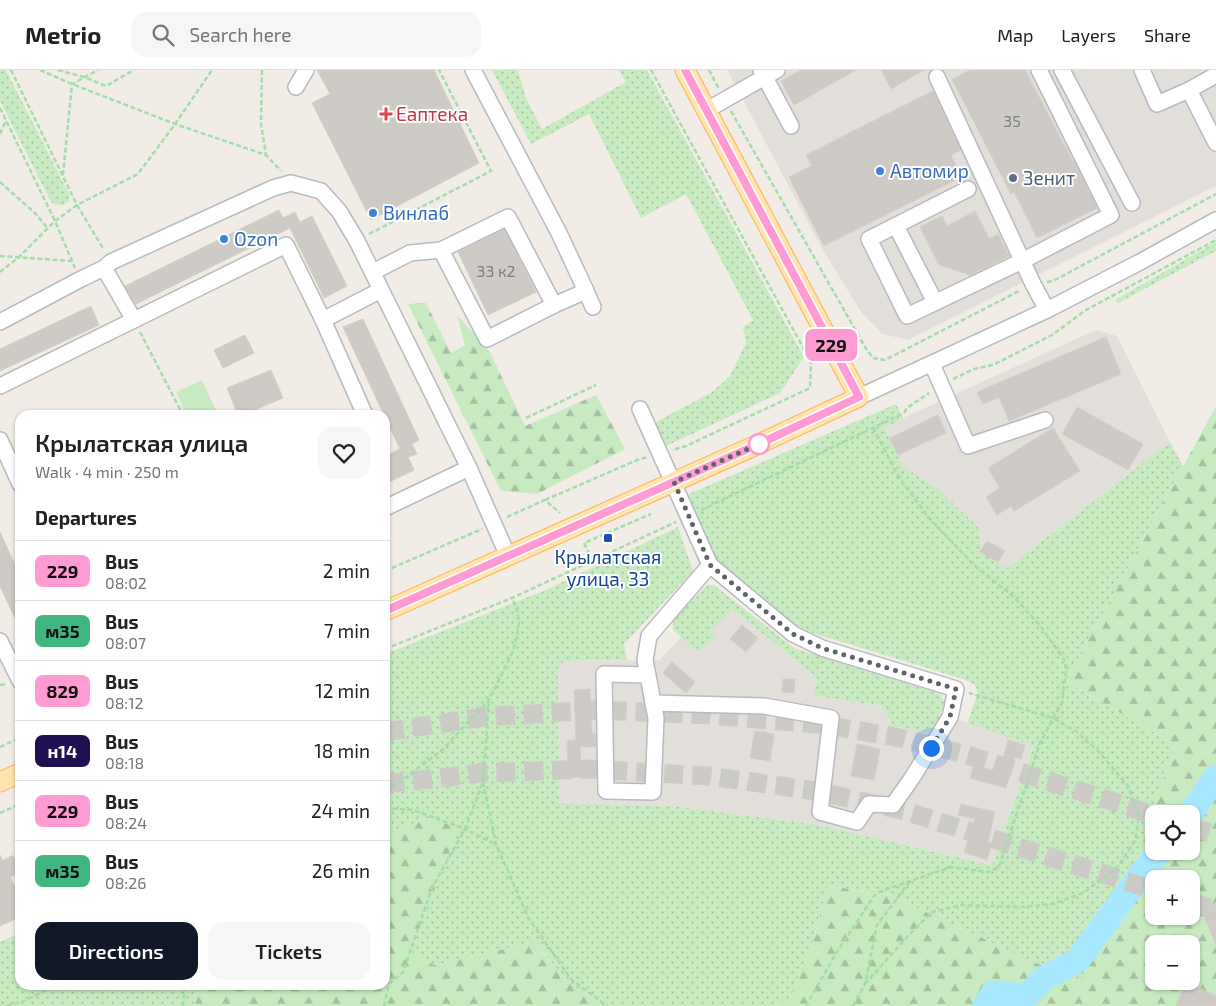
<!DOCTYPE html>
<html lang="en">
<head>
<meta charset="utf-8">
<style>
	body { margin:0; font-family:"Exo 2",sans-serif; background:#f6f6f6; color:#202124; height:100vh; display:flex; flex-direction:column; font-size:19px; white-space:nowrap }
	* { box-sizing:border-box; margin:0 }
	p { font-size:16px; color:#757577 }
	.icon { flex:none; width:28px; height:28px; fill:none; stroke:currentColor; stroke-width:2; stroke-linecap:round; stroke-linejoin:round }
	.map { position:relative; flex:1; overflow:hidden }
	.details { position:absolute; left:15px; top:340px; width:375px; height:580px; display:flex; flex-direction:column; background:#fff; border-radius:15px; box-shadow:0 1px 4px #0004 }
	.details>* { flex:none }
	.badge { padding:0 10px; border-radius:8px; font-size:18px; line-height:32px }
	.controls { position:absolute; left:1145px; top:735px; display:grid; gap:10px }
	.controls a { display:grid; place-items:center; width:55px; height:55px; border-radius:10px; background:#fff; box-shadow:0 1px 4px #0004; font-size:25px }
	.you { position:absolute; width:25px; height:25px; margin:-12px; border:4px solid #fff; border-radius:50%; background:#1a73e8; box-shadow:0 0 0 8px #1a73e833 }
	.map>.badge { position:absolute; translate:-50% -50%; box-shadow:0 0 0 2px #fff }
	h2 { padding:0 20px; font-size:19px; line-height:45px }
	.round { display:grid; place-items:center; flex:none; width:52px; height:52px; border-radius:15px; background:#f6f6f6 }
	.head { display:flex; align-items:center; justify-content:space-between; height:85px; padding:0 20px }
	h1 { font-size:24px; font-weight:600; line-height:38px }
	.button { display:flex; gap:10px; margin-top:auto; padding:10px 20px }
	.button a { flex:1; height:58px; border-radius:15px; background:#111827; color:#fff; font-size:20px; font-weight:600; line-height:58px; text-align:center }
	.button a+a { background:#f6f6f6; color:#202124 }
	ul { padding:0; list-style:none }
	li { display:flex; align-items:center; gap:15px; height:60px; padding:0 20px; border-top:1px solid #e0e0e0 }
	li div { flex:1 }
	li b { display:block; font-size:19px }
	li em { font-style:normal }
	li .badge { min-width:55px; font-weight:700; text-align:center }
	header { display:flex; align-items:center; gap:30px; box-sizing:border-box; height:70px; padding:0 25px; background:#fff; border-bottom:1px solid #e0e0e0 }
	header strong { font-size:24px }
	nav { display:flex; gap:28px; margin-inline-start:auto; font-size:18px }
	.search { width:350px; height:45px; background:#f6f6f6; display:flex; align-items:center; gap:12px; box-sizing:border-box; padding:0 18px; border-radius:15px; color:#757577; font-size:19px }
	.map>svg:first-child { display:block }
</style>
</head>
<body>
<header>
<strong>Metrio</strong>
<div class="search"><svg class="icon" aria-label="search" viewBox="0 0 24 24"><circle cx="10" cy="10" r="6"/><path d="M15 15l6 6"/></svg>Search here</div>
<nav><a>Map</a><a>Layers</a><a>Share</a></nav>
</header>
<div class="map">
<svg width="1216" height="936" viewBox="0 0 1216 936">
	<defs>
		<pattern id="grass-dots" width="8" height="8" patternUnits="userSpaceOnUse" patternTransform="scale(1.25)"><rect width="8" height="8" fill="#c8eac1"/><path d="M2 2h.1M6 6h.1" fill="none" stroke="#a6c1a1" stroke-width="1.8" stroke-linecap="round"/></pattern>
		<pattern id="forest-firs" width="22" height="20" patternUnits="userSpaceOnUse" patternTransform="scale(1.25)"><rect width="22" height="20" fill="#c8eac1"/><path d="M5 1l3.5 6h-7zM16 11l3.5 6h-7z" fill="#a6c1a1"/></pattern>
	</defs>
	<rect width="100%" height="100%" fill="#f1ede6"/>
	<!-- industrial -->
	<g fill="#e2dfdb">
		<path d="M 727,0 L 1216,0 L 1216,116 L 908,270 L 882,264 L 861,242 L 820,175 Z"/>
		<path d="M 1096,260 L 1117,266 L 1170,372 L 1007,498 L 980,482 L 979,458 L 938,419 L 903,396 L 885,358 L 903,348 Z"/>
		<path d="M 717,527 L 817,608 L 815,626 L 950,647 L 1033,675 L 992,795 L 814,754 L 673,736 L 559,733 L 558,596 L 565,591 L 660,590 Z"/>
	</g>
	<!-- grass -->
	<g fill="url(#grass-dots)">
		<path d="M 0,0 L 6,0 L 69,124 L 69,131 L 63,135 L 57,135 L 51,132 L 0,31 Z"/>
		<path d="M 492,0 L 518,0 L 526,28 L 542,59 L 626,12 L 619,0 L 647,0 L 804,287 L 780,323 L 666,376 L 654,353 L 712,322 L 730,306 L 746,273 L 743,257 L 753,250 L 686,124 L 641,148 L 589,44 L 531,74 Z"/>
		<path d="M 1216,172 L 1216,181 L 1118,233 L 1115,230 Z"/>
		<path d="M 896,334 L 903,348 L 885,358 L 903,396 L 938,419 L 979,458 L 981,482 L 1007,498 L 1170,372 L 1183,396 L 1066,611 L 1175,675 L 1116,845 L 1079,914 L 887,824 L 828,816 L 813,871 L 790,929 L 775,936 L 602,936 L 601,934 L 569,913 L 535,872 L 434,895 L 409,881 L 459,758 L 429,748 L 385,765 L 385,584 L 546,520 L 678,457 L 693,501 L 624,574 L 627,590 L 565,591 L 558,596 L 559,733 L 673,736 L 814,754 L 992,795 L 1033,676 L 967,653 L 978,623 L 975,615 L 966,610 L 813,563 L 795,555 L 726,499 L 717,490 L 688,432 L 689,424 Z"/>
		<path d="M 707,515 L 714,515 L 794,578 L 940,624 L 944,632 L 940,646 L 930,662 L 894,656 L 881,636 L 814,626 L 817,608 L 732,539 L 710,562 L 715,567 L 701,581 L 692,579 L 673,559 L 673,552 L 678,544 Z"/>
		<path d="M 20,863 L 20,915 L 201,915 L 194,936 L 0,936 L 0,872 Z"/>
	</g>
	<!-- forest -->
	<g fill="url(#forest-firs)" fill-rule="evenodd">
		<path d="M 426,233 L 451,283 L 465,275 L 457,245 L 490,282 L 525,356 L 596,325 L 625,379 L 537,424 L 501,421 L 408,234 Z"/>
		<path d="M 1216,336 L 1216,936 L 775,936 L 790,928 L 813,871 L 828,816 L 887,824 L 1079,913 L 1116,845 L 1175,675 L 1066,611 ZM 1154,744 L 1191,744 L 1191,781 L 1154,781 ZM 1154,809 L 1191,809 L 1191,846 L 1154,846 ZM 1154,874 L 1191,874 L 1191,911 L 1154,911 Z"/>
		<path d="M 429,748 L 459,758 L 410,881 L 434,895 L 535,872 L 569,913 L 601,934 L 602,936 L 194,936 L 201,915 L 385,915 L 385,765 Z"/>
	</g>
	<!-- garden -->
	<path fill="#c8eac1" d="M 202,310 L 218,345 L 186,345 L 176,322 Z"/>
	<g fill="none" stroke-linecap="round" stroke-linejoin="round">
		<!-- river -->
		<g stroke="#a8e8ff" stroke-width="25">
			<path d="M 1190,744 L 1216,707"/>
			<path d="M 985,936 L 993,923 L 1027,926 L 1043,909 L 1078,890 L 1141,804 L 1160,781"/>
		</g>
	</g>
	<!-- building -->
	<g fill="#cecac5" stroke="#d6cec4">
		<path d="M 317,0 L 434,0 L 479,93 L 371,150 L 312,33 L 330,24 Z"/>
		<path d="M 801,0 L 856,0 L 794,35 L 781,11 Z"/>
		<path d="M 881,0 L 924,0 L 891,19 Z"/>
		<path d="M 970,0 L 1025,0 L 1073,92 L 1074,92 L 1097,138 L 1037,168 L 1014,122 L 1011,124 L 952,9 Z"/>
		<path d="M 933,21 L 961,80 L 951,85 L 961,107 L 824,176 L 789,107 L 812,96 L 806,85 Z"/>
		<path d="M 279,140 L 283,148 L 295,142 L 300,152 L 312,146 L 347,216 L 324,228 L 290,158 L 136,234 L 125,216 Z"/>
		<path d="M 975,141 L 989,169 L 998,164 L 1009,186 L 970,205 L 939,195 L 920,157 L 942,146 L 947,156 Z"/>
		<path d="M 504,159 L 536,222 L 488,245 L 458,182 Z"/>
		<path d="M 91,236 L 99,255 L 0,301 L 0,279 Z"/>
		<path d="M 363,249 L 419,370 L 412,374 L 417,384 L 408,387 L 414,400 L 385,414 L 385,386 L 400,379 L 343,257 Z"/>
		<path d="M 245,265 L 254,283 L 223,298 L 214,280 Z"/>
		<path d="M 1106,267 L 1121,304 L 1009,351 L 999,327 L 983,334 L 977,322 Z"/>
		<path d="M 271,300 L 283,328 L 243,345 L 238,345 L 227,318 Z"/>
		<path d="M 1077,337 L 1143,374 L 1128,400 L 1062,364 Z"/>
		<path d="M 938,345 L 946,363 L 898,385 L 890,368 Z"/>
		<path d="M 1053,358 L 1080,401 L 1014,441 L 1011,436 L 997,445 L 986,427 L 1000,418 L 988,398 Z"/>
		<path d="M 0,462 L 20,506 L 20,559 L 0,516 Z"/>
		<path d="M 987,471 L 1005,481 L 998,492 L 980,482 Z"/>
		<path d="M 742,555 L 758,568 L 746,582 L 730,569 Z"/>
		<path d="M 672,592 L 695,612 L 686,623 L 663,603 Z"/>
		<path d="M 783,609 L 795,609 L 794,623 L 782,622 Z"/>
		<path d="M 590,619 L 592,663 L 595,663 L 596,677 L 580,677 L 581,707 L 568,708 L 567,671 L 576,670 L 574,620 Z"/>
		<path d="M 755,661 L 774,664 L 770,691 L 750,688 Z"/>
		<path d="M 1008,670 L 1025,675 L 1021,689 L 1015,687 L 1006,718 L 970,708 L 974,695 L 999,702 Z"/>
		<path d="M 857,674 L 880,679 L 874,710 L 851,706 Z"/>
		<path d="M 961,734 L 995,742 L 988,772 L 992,773 L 987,790 L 964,782 L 975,749 L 958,745 Z"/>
		<path d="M 0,785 L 20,828 L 20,847 L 0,856 Z"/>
		<path d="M 1216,833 L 1216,875 L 1201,839 Z"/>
		<path d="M 1186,912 L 1216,926 L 1216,936 L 1176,936 Z"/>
	</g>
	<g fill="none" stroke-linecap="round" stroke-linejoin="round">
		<!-- major-tunnel -->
		<g stroke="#cccbc6" stroke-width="19" stroke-dasharray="19 9" stroke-linecap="butt">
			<path d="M 385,662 L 483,647 L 595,640 L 710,645 L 818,654 L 891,666 L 964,684 L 1154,745"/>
			<path d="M 385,714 L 482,703 L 589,699 L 709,706 L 816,721 L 905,741 L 1154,820"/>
			<path d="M 1191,757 L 1216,765"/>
			<path d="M 0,802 L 20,792"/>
			<path d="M 1191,832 L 1216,840"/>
			<path d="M 0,841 L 20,831"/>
		</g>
		<defs>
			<g id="minor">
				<path d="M 473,0 L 559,163 L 586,221 L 593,237"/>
				<path d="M 761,0 L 791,56"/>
				<path d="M 1062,0 L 1132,133"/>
				<path d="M 1142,0 L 1157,34 L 1189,20"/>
				<path d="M 1216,5 L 1189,20 L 1216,73"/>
				<path d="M 937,7 L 1033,214 L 1047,240"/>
				<path d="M 296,17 L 306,0"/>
				<path d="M 707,40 L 777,0"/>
				<path d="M 968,119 L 869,169 L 907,246 L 1022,191 L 1111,145 L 1039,0"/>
				<path d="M 896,156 L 935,232"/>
				<path d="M 441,180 L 487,269 L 554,235 L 586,221"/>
				<path d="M 104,198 L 134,250"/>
				<path d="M 373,202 L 410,183 L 441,180 L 508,147 L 554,235"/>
				<path d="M 323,250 L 381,220"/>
				<path d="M 0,252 L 81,209 L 104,198 L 111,192 L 273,118 L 291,113 L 321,121 L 339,141 L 357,171 L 469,398 L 508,486"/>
				<path d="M 932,294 L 968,376 L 1045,350"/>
				<path d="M 0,316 L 286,175 L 323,250 L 365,345"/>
				<path d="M 859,327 L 1047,240 L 1140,192 L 1216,150"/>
				<path d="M 640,339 L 710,495 L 793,564 L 822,578 L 956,619 L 950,647 L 912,708 L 893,735 L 869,734 L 857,752 L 820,742 L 831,648 L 764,636 L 653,633"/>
				<path d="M 0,370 L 20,414"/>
				<path d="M 385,438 L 469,398"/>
				<path d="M 0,571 L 20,611"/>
				<path d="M 648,605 L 604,604 L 606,721 L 653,722 L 656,648 L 645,590 L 649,566 L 710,495"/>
			</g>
			<g id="major">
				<path d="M 385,541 L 761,373 L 859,327 L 685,0"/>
				<path d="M 0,712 L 20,703"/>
			</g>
		</defs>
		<!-- minor casing -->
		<use href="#minor" stroke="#b7babe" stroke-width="18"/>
		<!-- major casing -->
		<use href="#major" stroke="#fcb154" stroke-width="21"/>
		<!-- path -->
		<g stroke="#a3dda9" stroke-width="2.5" stroke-dasharray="5 2.5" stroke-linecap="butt">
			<path d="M 11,0 L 77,135 L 104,180"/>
			<path d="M 40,0 L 72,14 L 175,54 L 266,85 L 281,101"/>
			<path d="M 58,0 L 84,7 L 106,16 L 134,0"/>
			<path d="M 262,0 L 261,54 L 266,85"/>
			<path d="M 651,0 L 811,292 L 810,318 L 686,376 L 672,380"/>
			<path d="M 709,0 L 719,19"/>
			<path d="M 0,38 L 55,151 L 75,198"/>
			<path d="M 731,41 L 865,277 L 873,288 L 885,290 L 1021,220"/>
			<path d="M 0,64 L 6,50"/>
			<path d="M 63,105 L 72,14 L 98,0"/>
			<path d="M 0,112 L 36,144 L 48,159"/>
			<path d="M 369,164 L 491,101 L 439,0"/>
			<path d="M 0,186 L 72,191"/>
			<path d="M 0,202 L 19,187 L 55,151 L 77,135 L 138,104 L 175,54 L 212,0"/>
			<path d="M 1047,212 L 1053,211 L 1216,124"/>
			<path d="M 140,262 L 183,345"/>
			<path d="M 953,309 L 974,299 L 993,295 L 1052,265 L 1086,240 L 1216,170"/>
			<path d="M 526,348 L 596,315"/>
			<path d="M 545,430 L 637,390 L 648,387"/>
			<path d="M 701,440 L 904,343 L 907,338 L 929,323"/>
			<path d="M 507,447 L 545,430 L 560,443"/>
			<path d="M 593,491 L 584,473 L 651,444"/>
			<path d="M 385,501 L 482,459"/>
			<path d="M 385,579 L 512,528 L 676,452"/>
			<path d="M 0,615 L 6,614"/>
			<path d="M 0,677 L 20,668"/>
			<path d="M 483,712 L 496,774 L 529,849 L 571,909 L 607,936"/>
			<path d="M 385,720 L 397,714 L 442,680 L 489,630 L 513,581 L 517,566 L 519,553 L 517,539 L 512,528"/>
			<path d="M 385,738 L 413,740 L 465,759 L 483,712 L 489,632"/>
			<path d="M 0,743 L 20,734"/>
			<path d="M 865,914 L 907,867 L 932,842 L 961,835 L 1022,837 L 1053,834 L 1083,823 L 1116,799 L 1135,771 L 1139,747 L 1128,716 L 1100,683 L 1077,662 L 1053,648 L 969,623"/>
			<path d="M 7,936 L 24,931 L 57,915"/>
			<path d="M 183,936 L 185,915"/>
			<path d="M 384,936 L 389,914 L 403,902 L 432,818 L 465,759 L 495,774"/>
			<path d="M 806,936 L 838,880 L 876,823 L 951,797 L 988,802 L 999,797 L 1040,673 L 1062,632 L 1066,602 L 1065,591 L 1042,558 L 1014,527 L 975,496 L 929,448 L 898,406 L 873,357"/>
			<path d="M 853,936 L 865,914 L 877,855 L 910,811"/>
		</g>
		<!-- minor -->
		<use href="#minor" stroke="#fff" stroke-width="15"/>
		<!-- major -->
		<use href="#major" stroke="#ffe4ad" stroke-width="19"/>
	</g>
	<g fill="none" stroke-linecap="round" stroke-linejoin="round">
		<defs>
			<path id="line" d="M 385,541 L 761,373 L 859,327 L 685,0"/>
		</defs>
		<!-- line casing -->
		<use href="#line" stroke="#fff" stroke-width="11"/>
		<!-- line -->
		<use href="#line" stroke="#ff9ad2" stroke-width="8"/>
		<!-- walk -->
		<path stroke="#5e6468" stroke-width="5" stroke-dasharray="0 9" d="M 759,374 L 761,373 L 674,412 L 710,495 L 793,564 L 822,578 L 956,619 L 950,647 L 931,678"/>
	</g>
	<!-- markers -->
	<path fill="#e0444e" stroke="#fff" stroke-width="2" d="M383.5 36.5h5v5h5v5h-5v5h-5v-5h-5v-5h5z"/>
	<g fill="#3f7fe0" stroke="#fff" stroke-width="2">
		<circle cx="880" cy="101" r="5"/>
		<circle cx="373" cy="143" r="5"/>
		<circle cx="224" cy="169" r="5"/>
	</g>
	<circle fill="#5c6f8a" stroke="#fff" stroke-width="2" cx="1013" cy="108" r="5"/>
	<circle fill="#fff" stroke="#ff9ad2" stroke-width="2.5" cx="759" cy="374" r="10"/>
	<rect fill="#1a4fb4" stroke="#fff" stroke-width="2" x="603" y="463" width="10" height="10" rx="2.5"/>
	<g text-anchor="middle" stroke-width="4" stroke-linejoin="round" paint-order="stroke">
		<!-- number labels -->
		<g font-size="16" fill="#7a7e7f">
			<text x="1012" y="57">35</text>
			<text x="496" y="207">33 к2</text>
		</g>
		<!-- health labels -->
		<g font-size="19" fill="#be3a42" stroke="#fff" text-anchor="start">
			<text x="396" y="51">Еаптека</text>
		</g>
		<!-- shop labels -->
		<g font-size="19" fill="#366cbe" stroke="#fff" text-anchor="start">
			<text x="890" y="108">Автомир</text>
			<text x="383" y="150">Винлаб</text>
			<text x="234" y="176">Ozon</text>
		</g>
		<!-- service labels -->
		<g font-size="19" fill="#4e5e75" stroke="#fff" text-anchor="start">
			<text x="1023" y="115">Зенит</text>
		</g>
		<!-- transit labels -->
		<g font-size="19" fill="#164399" stroke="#fff">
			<text x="608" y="494">Крылатская<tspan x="608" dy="22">улица, 33</tspan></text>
		</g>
	</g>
</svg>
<div class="controls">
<a><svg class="icon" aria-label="locate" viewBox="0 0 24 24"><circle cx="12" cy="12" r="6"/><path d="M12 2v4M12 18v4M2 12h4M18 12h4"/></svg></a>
<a>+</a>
<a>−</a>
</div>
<div class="you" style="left:931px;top:678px"></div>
<b class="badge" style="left:831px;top:275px;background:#ff9ad2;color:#111">229</b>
<section class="details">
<div class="head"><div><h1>Крылатская улица</h1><p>Walk · 4 min · 250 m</p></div><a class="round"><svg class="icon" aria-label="heart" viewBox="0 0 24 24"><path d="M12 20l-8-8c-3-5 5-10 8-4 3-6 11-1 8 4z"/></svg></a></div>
<h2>Departures</h2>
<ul>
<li><span class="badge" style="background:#ff9ad2;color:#111">229</span><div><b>Bus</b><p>08:02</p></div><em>2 min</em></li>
<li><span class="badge" style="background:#40b781;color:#111">м35</span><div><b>Bus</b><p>08:07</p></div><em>7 min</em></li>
<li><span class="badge" style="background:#ff9ad2;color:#111">829</span><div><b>Bus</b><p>08:12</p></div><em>12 min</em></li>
<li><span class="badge" style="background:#1f1051;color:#fff">н14</span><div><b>Bus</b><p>08:18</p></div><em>18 min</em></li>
<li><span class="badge" style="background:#ff9ad2;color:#111">229</span><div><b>Bus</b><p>08:24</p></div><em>24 min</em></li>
<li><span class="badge" style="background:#40b781;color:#111">м35</span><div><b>Bus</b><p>08:26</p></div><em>26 min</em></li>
</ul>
<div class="button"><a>Directions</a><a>Tickets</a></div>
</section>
</div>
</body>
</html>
